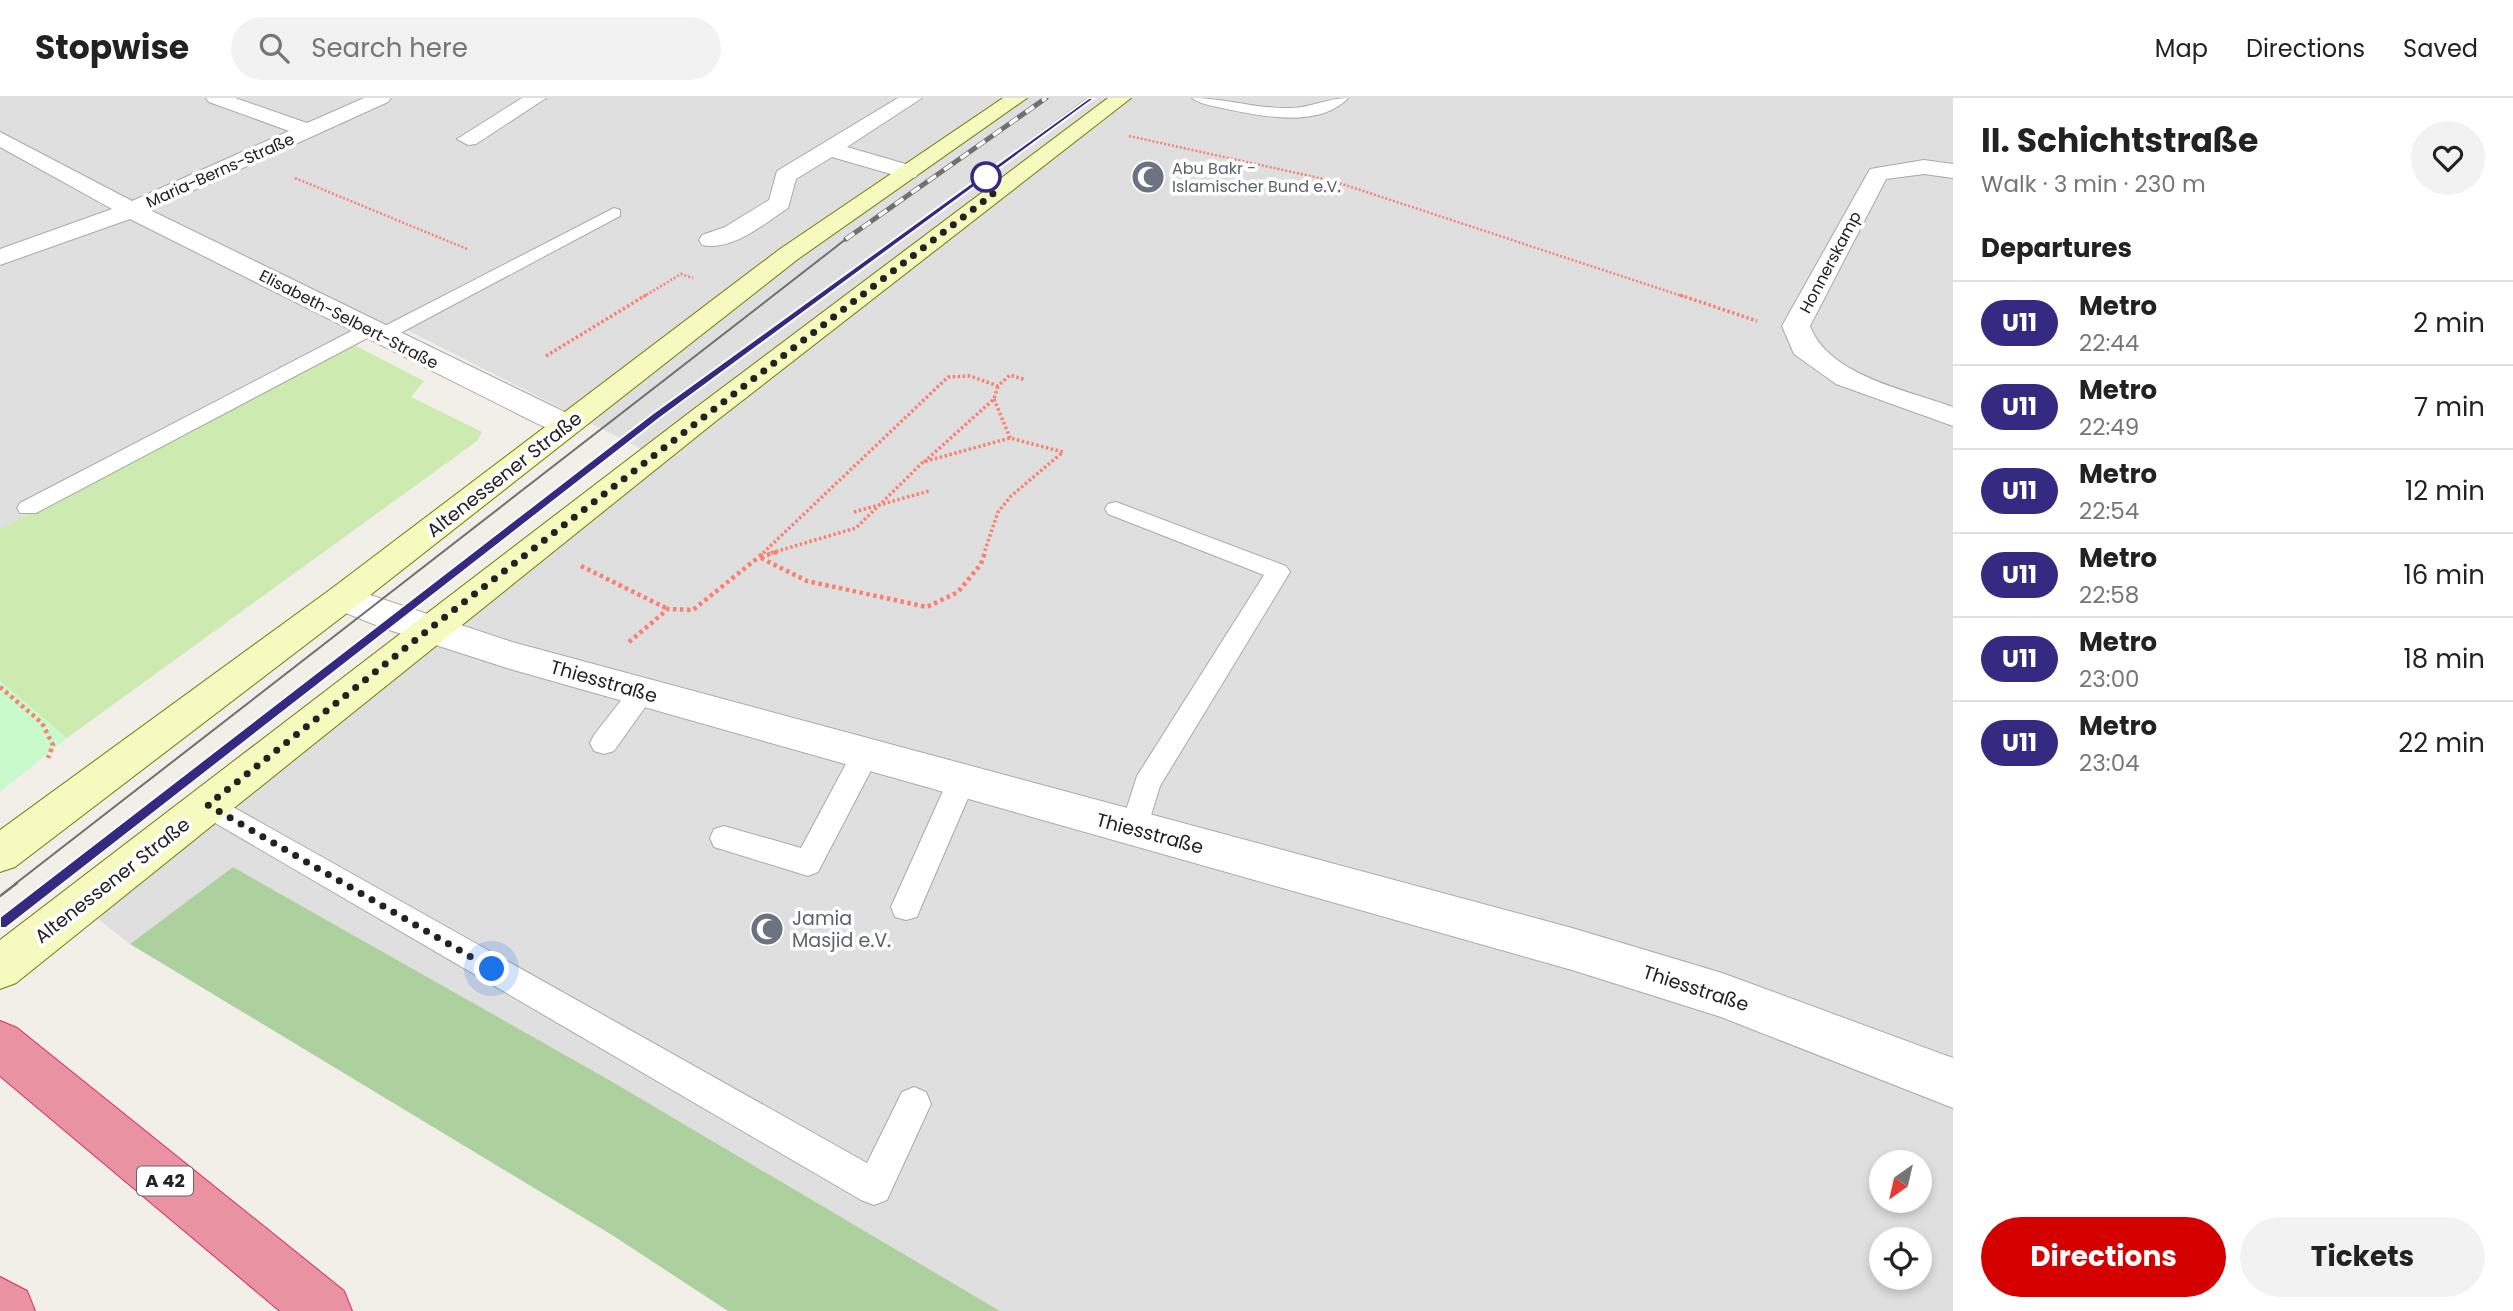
<!DOCTYPE html>
<html lang="en">
<head>
<meta charset="utf-8">
<style>
	body { margin:0; font-family:Poppins,sans-serif; background:#f2f2f2; color:#222; height:100vh; display:flex; flex-direction:column; font-size:26px; white-space:nowrap }
	* { box-sizing:border-box; margin:0 }
	p { font-size:23px; color:#767676 }
	.icon { flex:none; width:38px; height:38px; fill:none; stroke:currentColor; stroke-width:2; stroke-linecap:round; stroke-linejoin:round }
	.map { position:relative; flex:1; overflow:hidden }
	.panel { display:flex; flex-direction:column; background:#fff; width:560px }
	.panel>* { flex:none }
	.badge { padding:0 14px; border-radius:23px; font-size:24px; line-height:46px }
	.needle { width:46px; rotate:214deg }
	.controls { position:absolute; left:1869px; top:1052px; display:grid; gap:14px }
	.controls a { display:grid; place-items:center; width:63px; height:63px; border-radius:50%; background:#fff; box-shadow:0 4px 10px #0003; font-size:35px }
	.you { position:absolute; width:35px; height:35px; margin:-18px; border:5px solid #fff; border-radius:50%; background:#1a73e8; box-shadow:0 0 0 10px #1a73e833 }
	.map>.badge { position:absolute; translate:-50% -50%; box-shadow:0 0 0 4px #fff }
	h2 { padding:0 28px; font-size:26px; line-height:63px }
	.round { display:grid; place-items:center; flex:none; width:74px; height:74px; border-radius:37px; background:#f2f2f2 }
	.headline { display:flex; align-items:center; justify-content:space-between; height:119px; padding:0 28px }
	h1 { font-size:33px; font-weight:700; line-height:52px }
	.primary-button { display:flex; gap:14px; margin-top:auto; padding:14px 28px }
	.primary-button a { flex:1; height:80px; border-radius:42px; background:#d40000; color:#fff; font-size:28px; font-weight:700; line-height:80px; text-align:center }
	.primary-button a+a { background:#f2f2f2; color:#222 }
	ul { padding:0; list-style:none }
	li { display:flex; align-items:center; gap:21px; height:84px; padding:0 28px; border-top:2px solid #e0e0e0 }
	li div { flex:1 }
	li b { display:block; font-size:26px }
	li em { font-style:normal }
	li .badge { min-width:77px; font-weight:700; text-align:center }
	header { display:flex; align-items:center; gap:42px; box-sizing:border-box; height:98px; padding:0 35px; background:#fff; border-bottom:2px solid #e0e0e0 }
	header strong { font-size:33px }
	nav { display:flex; gap:38px; margin-inline-start:auto; font-size:24px }
	.search { width:490px; height:63px; background:#f2f2f2; display:flex; align-items:center; gap:18px; box-sizing:border-box; padding:0 24px; border-radius:38px; color:#767676; font-size:26px }
	main { display:flex; flex:1; min-height:0 }
	.map>svg:first-child { display:block }
</style>
</head>
<body>
<header>
<strong>Stopwise</strong>
<div class="search"><svg class="icon" aria-label="search" viewBox="0 0 24 24"><circle cx="10" cy="10" r="6"/><path d="M15 15l6 6"/></svg>Search here</div>
<nav><a>Map</a><a>Directions</a><a>Saved</a></nav>
</header>
<main>
<div class="map">
<svg width="1953" height="1213" viewBox="0 0 1953 1213">
	<rect width="100%" height="100%" fill="#f2efe9"/>
	<!-- residential -->
	<path fill="#e0dfdf" fill-rule="evenodd" d="M 0,0 L 1953,0 L 1953,1213 L 1000,1213 L 611,983 L 233,769 L 130,846 L 93,817 L 663,362 L 395,226 L 0,431 ZM 1881,1064 L 1920,1064 L 1920,1102 L 1881,1102 ZM 1881,1141 L 1920,1141 L 1920,1180 L 1881,1180 Z"/>
	<!-- grass -->
	<path fill="#cdebb0" d="M 354,247 L 424,283 L 411,299 L 482,334 L 477,343 L 67,640 L 0,583 L 0,431 Z"/>
	<!-- forest -->
	<path fill="#add19e" d="M 233,769 L 611,983 L 1000,1213 L 728,1213 L 612,1137 L 130,846 Z"/>
	<!-- park -->
	<path fill="#c8facc" d="M 0,583 L 67,640 L 0,694 Z"/>
	<g fill="none" stroke-linecap="round" stroke-linejoin="round">
		<defs>
			<g id="service">
				<path d="M 1192,0 C 1225,0 1256,11 1290,10 C 1311,10 1327,0 1348,0 C 1319,31 1259,18 1222,10 C 1213,8 1199,6 1192,0 Z"/>
				<path d="M 614,110 L 620,112 L 620,118 L 389,241 L 382,243 L 373,237 L 36,415 L 20,415 L 17,410 L 20,405 L 363,227 L 370,225 L 379,231 Z"/>
				<path d="M 1116,404 L 1286,468 L 1290,474 L 1160,688 L 1144,740 L 1134,743 L 1124,740 L 1120,731 L 1137,678 L 1264,477 L 1108,416 L 1105,411 L 1108,406 Z"/>
				<path d="M 642,584 L 651,587 L 655,594 L 651,601 L 614,653 L 604,656 L 594,653 L 590,645 L 594,637 L 633,587 Z"/>
				<path d="M 865,646 L 875,649 L 879,657 L 818,774 L 808,778 L 714,749 L 710,740 L 714,731 L 724,728 L 801,750 L 855,649 Z"/>
				<path d="M 961,673 L 971,676 L 975,684 L 921,809 L 917,819 L 906,822 L 895,819 L 891,809 L 947,684 L 951,676 Z"/>
				<path d="M 208,695 L 867,1065 L 902,994 L 914,989 L 926,994 L 931,1006 L 887,1102 L 874,1107 L 861,1102 L 198,715 L 194,707 L 198,699 Z"/>
			</g>
			<g id="minor">
				<path d="M 206,0 L 235,0 L 307,25 L 364,0 L 391,0 L 388,4 L 150,112 L 579,321 L 583,327 L 579,333 C 558,339 537,325 518,316 L 130,121 L 0,167 L 0,151 L 112,111 L 0,49 L 0,34 L 132,103 L 289,33 L 209,4 Z"/>
				<path d="M 522,0 L 546,0 L 476,46 L 468,47 L 457,41 Z"/>
				<path d="M 898,0 L 922,0 L 847,49 L 916,69 L 919,74 L 916,79 L 908,81 L 832,59 L 796,81 L 788,110 C 765,125 732,154 702,147 L 699,142 L 702,137 L 725,129 L 769,102 L 777,73 Z"/>
				<path d="M 1924,62 L 1953,66 L 1953,80 L 1924,76 L 1886,81 L 1810,228 C 1829,278 1907,292 1953,309 L 1953,328 L 1836,286 L 1794,256 L 1782,228 L 1870,71 Z"/>
				<path d="M 343,488 L 512,544 L 1572,830 L 1722,875 L 1953,960 L 1953,1010 L 1721,919 L 1572,872 L 510,571 L 383,530 L 331,509 L 325,500 L 331,491 Z"/>
			</g>
			<g id="secondary">
				<path d="M 1003,0 L 1027,0 L 798,161 L 355,509 L 15,769 L 0,774 L 0,732 L 331,491 L 780,151 Z"/>
				<path d="M 1108,0 L 1131,0 L 716,323 L 16,885 L 0,891 L 0,842 L 694,311 Z"/>
			</g>
			<g id="motorway">
				<path d="M 0,923 L 17,930 L 344,1193 L 352,1213 L 280,1213 L 0,978 Z"/>
				<path d="M 0,1179 L 27,1193 L 35,1213 L 0,1213 Z"/>
			</g>
		</defs>
		<!-- service casing -->
		<use href="#service" stroke="#a9a9a9" stroke-width="2"/>
		<!-- minor casing -->
		<use href="#minor" stroke="#a9a9a9" stroke-width="2"/>
		<!-- secondary casing -->
		<use href="#secondary" stroke="#707d05" stroke-width="2"/>
		<!-- motorway casing -->
		<use href="#motorway" stroke="#dc2a67" stroke-width="2"/>
		<!-- path-far2 -->
		<g stroke="#fa8072" stroke-width="2.5" stroke-dasharray="2 2" stroke-linecap="butt">
			<path d="M 1129,38 L 1333,83 L 1685,199"/>
			<path d="M 295,80 L 467,151"/>
			<path d="M 643,199 L 681,176 L 693,180"/>
		</g>
		<!-- path-far1 -->
		<g stroke="#fa8072" stroke-width="3.5" stroke-dasharray="2.5 2.5" stroke-linecap="butt">
			<path d="M 1680,197 L 1757,223"/>
			<path d="M 546,258 L 646,197"/>
			<path d="M 994,301 L 1010,340"/>
			<path d="M 924,364 L 994,301 L 998,288"/>
			<path d="M 854,414 L 929,393"/>
			<path d="M 763,455 L 948,279 L 970,278 L 998,288 L 1010,277 L 1026,282"/>
			<path d="M 771,455 L 856,430 L 923,364 L 1010,340 L 1063,354 L 1011,398 L 998,414 L 984,455"/>
		</g>
		<!-- path -->
		<g stroke="#fa8072" stroke-width="4.5" stroke-dasharray="3.5 3.5" stroke-linecap="butt">
			<path d="M 777,454 L 759,459 L 807,483 L 927,509 L 958,494 L 981,466 L 985,454"/>
			<path d="M 581,468 L 668,511"/>
			<path d="M 629,544 L 668,511 L 693,512 L 765,454"/>
			<path d="M 0,589 L 42,625 L 53,647 L 48,660"/>
		</g>
		<!-- service -->
		<use href="#service" fill="#fff" fill-rule="evenodd"/>
		<!-- minor -->
		<use href="#minor" fill="#fff" fill-rule="evenodd"/>
		<!-- secondary -->
		<use href="#secondary" fill="#f7fabf" fill-rule="evenodd"/>
		<!-- motorway -->
		<use href="#motorway" fill="#e892a2" fill-rule="evenodd"/>
		<!-- tram-far1 -->
		<g stroke="#707070" stroke-width="2">
			<path d="M 15,786 L 846,141"/>
			<path d="M 50,786 L 656,318 L 889,148"/>
		</g>
		<!-- tram -->
		<g stroke="#707070" stroke-width="2.5">
			<path d="M 0,798 L 17,785"/>
			<path d="M 0,825 L 52,785"/>
		</g>
		<defs>
			<g id="rail">
				<path d="M 846,141 L 1046,0"/>
				<path d="M 889,148 L 1091,0"/>
			</g>
		</defs>
		<!-- rail casing -->
		<use href="#rail" stroke="#707070" stroke-width="5"/>
		<!-- rail -->
		<use href="#rail" stroke="#fff" stroke-width="3.5" stroke-dasharray="10" stroke-linecap="butt"/>
	</g>
	<!-- line -->
	<path fill="#342a82" stroke="#fff" stroke-width="2" d="M 1089,0 L 1095,0 L 660,320 L 6,830 L 0,830 L 0,819 L 652,316 Z"/>
	<g fill="none" stroke-linecap="round" stroke-linejoin="round">
		<!-- walk -->
		<path stroke="#222" stroke-width="7" stroke-dasharray="0 12.6" d="M 492,871 L 208,707 L 428,532 L 993,96 L 986,79"/>
	</g>
	<!-- icons -->
	<defs>
		<symbol id="mosque-disc" viewBox="-11 -11 22 22"><circle r="9.5" fill="#6b7280" stroke="#fff"/><path d="M3.5-4.9A6 6 0 1 0 3.5 4.9A5 5 0 1 1 3.5-4.9Z" fill="#fff"/></symbol>
	</defs>
	<g fill-rule="evenodd">
		<use href="#mosque-disc" x="1129" y="60" width="38" height="38"/>
		<use href="#mosque-disc" x="748" y="812" width="38" height="38"/>
	</g>
	<!-- markers -->
	<circle fill="#fff" stroke="#342a82" stroke-width="3.5" cx="986" cy="79" r="14"/>
	<g text-anchor="middle" stroke-width="7" stroke-linejoin="round" paint-order="stroke">
		<!-- far-worship labels -->
		<g font-size="16" fill="#5b616d" stroke="#fff" text-anchor="start">
			<text x="1172" y="76">Abu Bakr -<tspan x="1172" dy="18">Islamischer Bund e.V.</tspan></text>
		</g>
		<!-- far-street labels -->
		<g font-size="16" fill="#222" stroke="#fff">
			<text transform="translate(220 72) rotate(-24)" y="6">Maria-Berns-Straße</text>
			<text transform="translate(1830 164) rotate(-62)" y="6">Honnerskamp</text>
			<text transform="translate(349 221) rotate(27)" y="6">Elisabeth-Selbert-Straße</text>
		</g>
		<!-- shield labels -->
		<rect fill="#fff" stroke="#646464" stroke-width="2" x="137" y="1068.5" width="56" height="29" rx="5"/>
		<g font-size="18" font-weight="bold" fill="#222">
			<text x="165" y="1089">A 42</text>
		</g>
		<!-- street labels -->
		<g font-size="19" fill="#222" stroke="#fff">
			<text transform="translate(504 376) rotate(-38)" y="7">Altenessener Straße</text>
			<text transform="translate(604 583) rotate(16)" y="7">Thiesstraße</text>
			<text transform="translate(1150 735) rotate(15)" y="7">Thiesstraße</text>
			<text transform="translate(112 782) rotate(-38)" y="7">Altenessener Straße</text>
			<text transform="translate(1696 890) rotate(18)" y="7">Thiesstraße</text>
		</g>
		<!-- worship labels -->
		<g font-size="19" fill="#5b616d" stroke="#fff" text-anchor="start">
			<text x="792" y="827">Jamia<tspan x="792" dy="22">Masjid e.V.</tspan></text>
		</g>
	</g>
</svg>
<div class="controls">
<a><svg class="needle" viewBox="-14 -14 28 28"><path d="M0-13l5 13h-10z" fill="#e53935"/><path d="M0 13l5-13h-10z" fill="#767676"/></svg></a>
<a><svg class="icon" aria-label="locate" viewBox="0 0 24 24"><circle cx="12" cy="12" r="6"/><path d="M12 2v4M12 18v4M2 12h4M18 12h4"/></svg></a>
</div>
<div class="you" style="left:492px;top:871px"></div>
</div>
<section class="panel">
<div class="headline"><div><h1>II. Schichtstraße</h1><p>Walk · 3 min · 230 m</p></div><a class="round"><svg class="icon" aria-label="heart" viewBox="0 0 24 24"><path d="M12 20l-8-8c-3-5 5-10 8-4 3-6 11-1 8 4z"/></svg></a></div>
<h2>Departures</h2>
<ul>
<li><span class="badge" style="background:#342a82;color:#fff">U11</span><div><b>Metro</b><p>22:44</p></div><em>2 min</em></li>
<li><span class="badge" style="background:#342a82;color:#fff">U11</span><div><b>Metro</b><p>22:49</p></div><em>7 min</em></li>
<li><span class="badge" style="background:#342a82;color:#fff">U11</span><div><b>Metro</b><p>22:54</p></div><em>12 min</em></li>
<li><span class="badge" style="background:#342a82;color:#fff">U11</span><div><b>Metro</b><p>22:58</p></div><em>16 min</em></li>
<li><span class="badge" style="background:#342a82;color:#fff">U11</span><div><b>Metro</b><p>23:00</p></div><em>18 min</em></li>
<li><span class="badge" style="background:#342a82;color:#fff">U11</span><div><b>Metro</b><p>23:04</p></div><em>22 min</em></li>
</ul>
<div class="primary-button"><a>Directions</a><a>Tickets</a></div>
</section>
</main>
</body>
</html>
